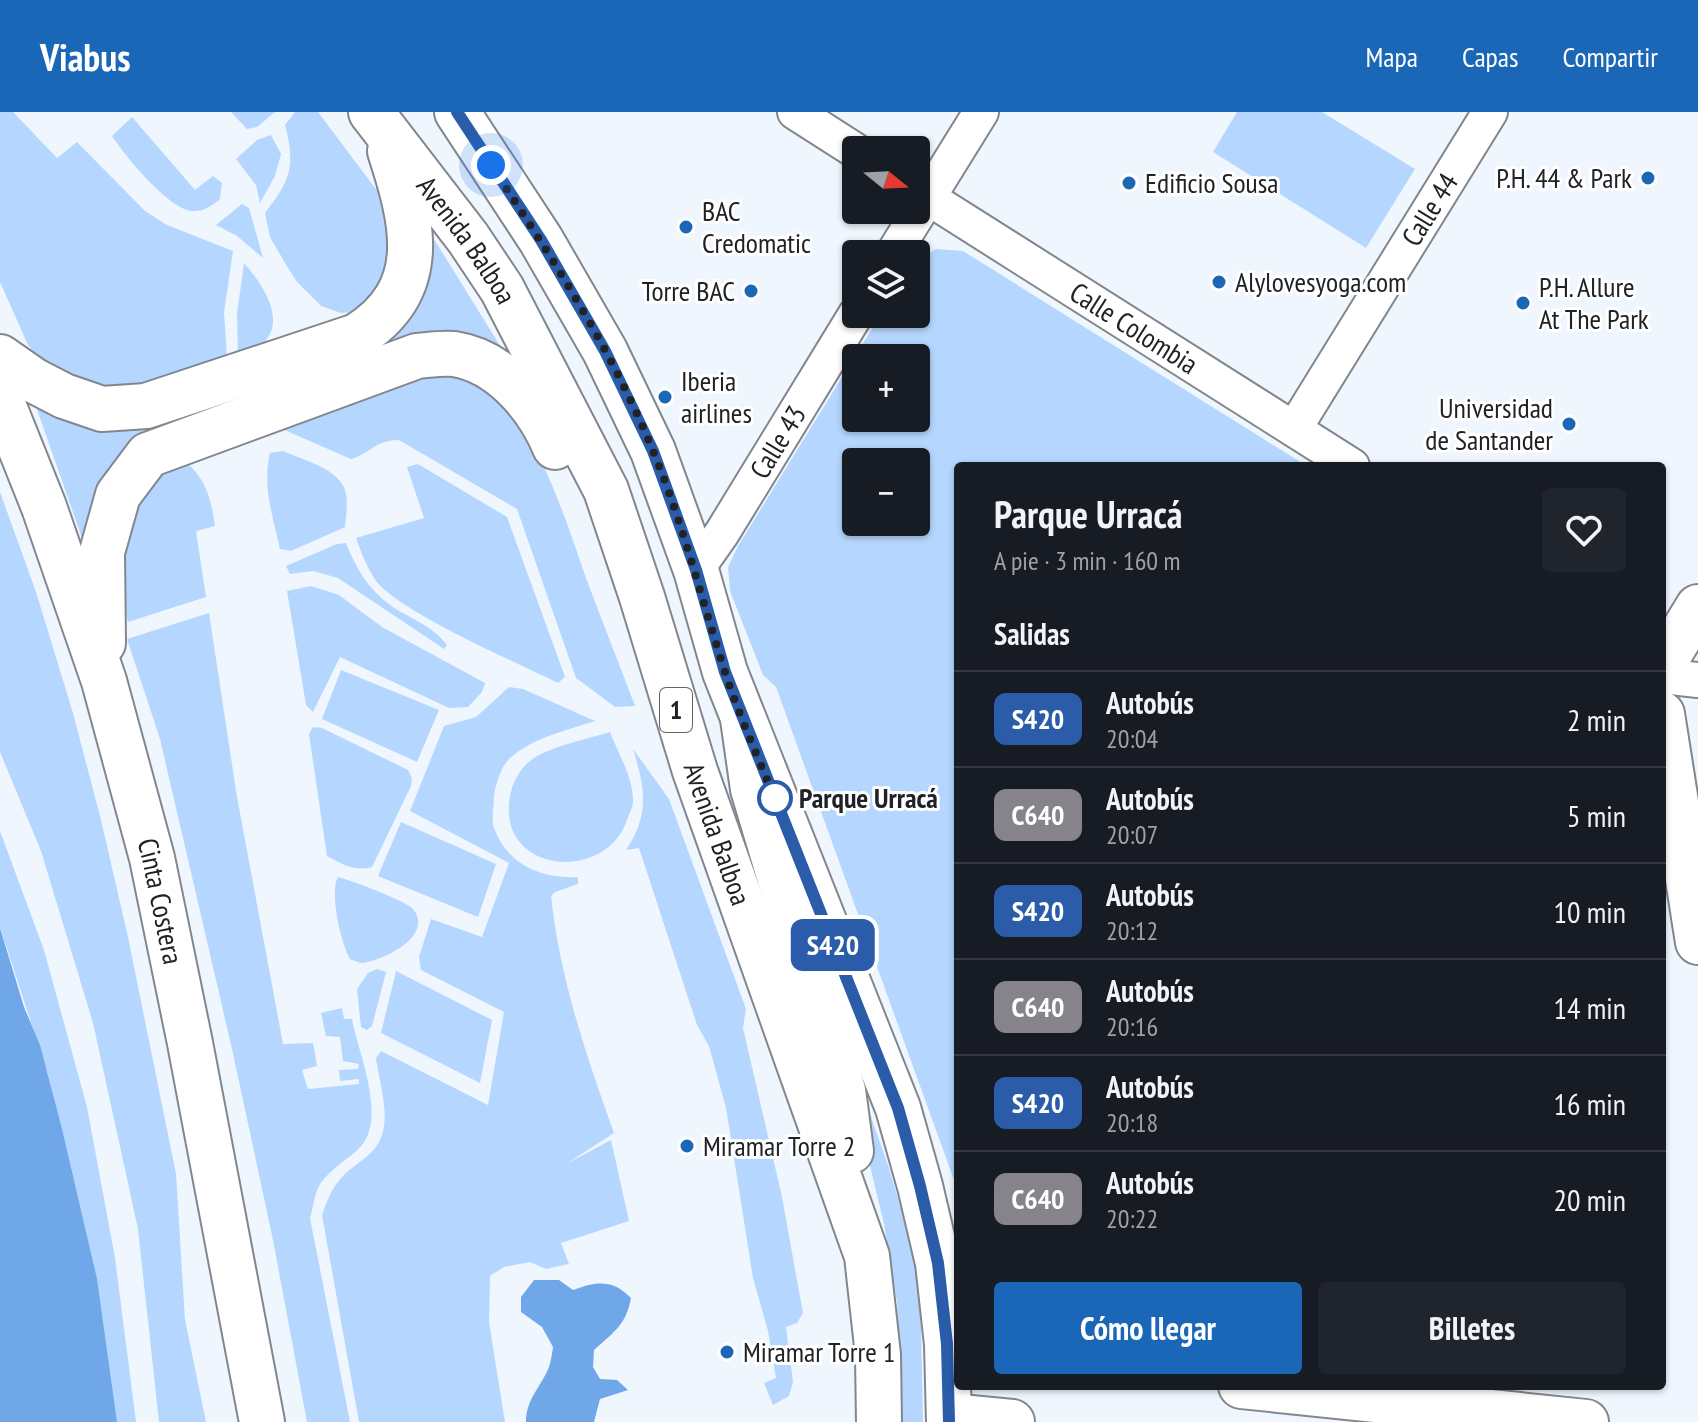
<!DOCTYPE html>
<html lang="es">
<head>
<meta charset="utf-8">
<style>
	body { margin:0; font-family:"PT Sans Narrow",sans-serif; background:#20242c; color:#f1f3f6; height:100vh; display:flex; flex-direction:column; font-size:30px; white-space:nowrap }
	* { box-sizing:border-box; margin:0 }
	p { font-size:26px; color:#9ea1a6 }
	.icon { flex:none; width:44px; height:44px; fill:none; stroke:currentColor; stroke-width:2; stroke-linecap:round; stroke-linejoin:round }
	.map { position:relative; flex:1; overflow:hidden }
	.panel { position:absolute; left:954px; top:350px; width:712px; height:928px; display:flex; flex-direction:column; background:#171b24; border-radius:8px; box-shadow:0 2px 6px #0004 }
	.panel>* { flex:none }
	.badge { padding:0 16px; border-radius:12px; font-size:28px; line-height:52px }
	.needle { width:52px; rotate:108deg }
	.fabs { position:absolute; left:842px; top:24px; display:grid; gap:16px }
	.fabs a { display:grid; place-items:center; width:88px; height:88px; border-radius:8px; background:#171b24; box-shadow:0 2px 6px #0004; font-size:40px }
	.you { position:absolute; width:40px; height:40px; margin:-20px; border:6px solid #fff; border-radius:50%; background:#1a73e8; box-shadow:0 0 0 12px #1a73e833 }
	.map>.badge { position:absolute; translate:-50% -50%; box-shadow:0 0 0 4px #fff }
	h2 { padding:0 40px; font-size:30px; line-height:72px }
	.round { display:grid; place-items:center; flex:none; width:84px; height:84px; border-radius:8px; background:#20242c }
	.head { display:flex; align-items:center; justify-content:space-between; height:136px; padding:0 40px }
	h1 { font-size:38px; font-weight:700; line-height:60px }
	.cta { display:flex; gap:16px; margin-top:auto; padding:16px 40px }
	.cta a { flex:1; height:92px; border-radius:8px; background:#1967b6; color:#fff; font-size:32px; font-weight:700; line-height:92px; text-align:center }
	.cta a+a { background:#20242c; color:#f1f3f6 }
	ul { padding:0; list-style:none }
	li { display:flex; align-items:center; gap:24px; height:96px; padding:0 40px; border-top:2px solid #363941 }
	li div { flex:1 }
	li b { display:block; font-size:30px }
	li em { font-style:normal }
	li .badge { min-width:88px; font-weight:700; text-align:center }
	header { display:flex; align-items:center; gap:48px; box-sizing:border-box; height:112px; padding:0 40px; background:#1967b6; color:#fff }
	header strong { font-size:38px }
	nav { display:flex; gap:44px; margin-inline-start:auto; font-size:28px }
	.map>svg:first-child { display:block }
</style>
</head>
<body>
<header>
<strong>Viabus</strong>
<nav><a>Mapa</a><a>Capas</a><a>Compartir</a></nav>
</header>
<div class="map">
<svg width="1698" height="1310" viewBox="0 0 1698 1310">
	<rect width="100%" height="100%" fill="#f0f6fe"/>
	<!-- green -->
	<g fill="#b5d7ff" fill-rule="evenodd">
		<path d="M 0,0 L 13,0 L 57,46 L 77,30 L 145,99 L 167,113 L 233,139 L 224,200 L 227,246 L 217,254 L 109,281 L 46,255 L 28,233 L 0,170 Z"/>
		<path d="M 231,0 L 275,0 L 257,15 L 247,17 Z"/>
		<path d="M 295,0 L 318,0 L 384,88 L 394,141 L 371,188 L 356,200 L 341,201 L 321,194 L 297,170 L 285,151 L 270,125 L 265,101 C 290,69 296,54 285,13 Z"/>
		<path d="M 1237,0 L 1322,0 L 1415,57 L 1366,136 L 1213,40 Z"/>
		<path d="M 132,5 L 195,78 L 213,64 L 222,71 L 220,87 C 211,94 204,100 191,99 C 167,95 125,44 112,24 Z"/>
		<path d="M 271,23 L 281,42 L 275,64 L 260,91 L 256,73 L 236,47 L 257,28 Z"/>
		<path d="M 242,92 L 249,96 L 263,146 L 237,124 L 216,113 Z"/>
		<path d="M 424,111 L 517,261 L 490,243 L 265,272 L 383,225 Z"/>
		<path d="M 936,137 L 963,139 L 1307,354 L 958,354 L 958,1079 L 776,575 L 763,563 L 730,479 L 728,455 L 738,434 L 881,202 L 916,202 L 916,148 ZM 916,246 L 916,306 L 856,306 L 856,246 ZM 856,350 L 916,350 L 916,410 L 856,410 Z"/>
		<path d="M 244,151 C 258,167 278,194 272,217 C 270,223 265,230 262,236 L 238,244 L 237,202 Z"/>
		<path d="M 423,262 C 451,262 473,267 496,285 C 540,319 570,422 589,474 C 604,514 620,554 635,594 L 615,595 L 576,566 L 517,397 L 399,328 C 372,329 374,340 351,347 L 273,313 Z"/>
		<path d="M 229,282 L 231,293 L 83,429 L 33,286 Z"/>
		<path d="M 283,339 C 303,348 342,357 346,382 C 348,392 346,404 345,415 L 291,439 L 280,437 C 273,405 262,374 270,341 Z"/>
		<path d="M 181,346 C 205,364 211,385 215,414 L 196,419 L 206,485 L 128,510 L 116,453 L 143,373 Z"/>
		<path d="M 418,352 L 507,405 L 565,565 L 558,571 C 518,551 394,498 374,466 C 366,453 361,440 356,426 L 424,406 L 407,355 Z"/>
		<path d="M 0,380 L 36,480 L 73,601 L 101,708 L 128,825 L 176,1062 L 185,1208 L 206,1310 L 159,1310 L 138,1117 L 93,911 L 41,739 L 0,640 Z"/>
		<path d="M 346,431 C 356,456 368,477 390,493 C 410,507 432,513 447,533 L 444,537 L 338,466 L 313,459 L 290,462 L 286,454 L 337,432 Z"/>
		<path d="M 311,474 L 339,483 L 382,515 L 485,571 L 482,580 L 468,595 L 449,596 L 340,545 L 313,600 L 306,593 L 287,479 Z"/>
		<path d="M 209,501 L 237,685 L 283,932 L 313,931 L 317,954 L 302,958 L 308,977 L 359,972 L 359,967 L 340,969 L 339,958 L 358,957 L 359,952 L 343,949 L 340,925 L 326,924 L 321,901 L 342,896 L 344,907 L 352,907 C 358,940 386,1003 362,1033 C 349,1048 328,1057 318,1076 C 314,1085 313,1097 310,1106 L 350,1310 L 307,1310 L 273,1128 L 232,937 L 160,627 L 127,527 Z"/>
		<path d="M 341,558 L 439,598 L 417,650 L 322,607 Z"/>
		<path d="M 509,575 L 523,577 L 595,609 C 568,618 532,626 510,646 C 501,654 495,674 494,685 C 494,694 491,708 494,716 C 508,753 541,767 578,765 L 578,772 L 555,780 L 551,784 C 560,867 586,943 614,1021 L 566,1052 L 611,1028 L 629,1109 L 561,1131 L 569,1152 L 546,1157 L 530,1150 L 504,1155 L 490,1164 L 489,1210 L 505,1310 L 359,1310 L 322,1103 C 327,1089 331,1077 342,1065 C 358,1048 380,1043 384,1014 C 387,992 379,968 376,946 L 381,939 L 488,993 L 504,900 L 421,858 L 419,845 L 431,807 L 482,825 L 509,751 L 410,699 L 444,614 L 476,605 Z"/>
		<path d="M 313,615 L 322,616 L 408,658 L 412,666 L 411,674 L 372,755 C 355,760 342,752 327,744 L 309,622 Z"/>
		<path d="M 610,620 C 618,641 634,667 633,690 C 633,695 629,702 627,708 C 607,769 504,763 509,693 C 510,674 518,657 534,646 C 550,635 590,626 610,620 Z"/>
		<path d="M 633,637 L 669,687 L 746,897 L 743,916 L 782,1085 L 803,1201 L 797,1211 L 786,1215 L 793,1270 L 789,1284 L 773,1293 L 764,1271 L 776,1266 L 768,1219 L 753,1166 L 726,996 L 709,934 L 697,913 L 639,736 L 626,738 C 650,703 645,675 633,637 Z"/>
		<path d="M 401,710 L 496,752 L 478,805 L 378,764 Z"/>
		<path d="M 0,719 L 44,838 L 87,995 L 115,1146 L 136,1310 L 117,1310 L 48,963 L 0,815 Z"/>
		<path d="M 338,765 C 351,768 406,789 413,797 C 435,824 382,849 362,851 C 360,851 352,848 350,847 C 341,832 329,780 338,765 Z"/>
		<path d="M 377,857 L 386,860 L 372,914 L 367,918 L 361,915 L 357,877 L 368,861 Z"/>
		<path d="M 396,859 L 492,908 L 480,971 L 381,921 Z"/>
		<path d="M 831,891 L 889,1056 L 915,1144 L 921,1213 L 923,1310 L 901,1310 L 897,1190 L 884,1112 Z"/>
	</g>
	<!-- water -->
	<g fill="#6fa7e9">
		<path d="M 0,816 L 24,895 L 40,933 L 62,1017 L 97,1167 L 117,1310 L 0,1310 Z"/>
		<path d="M 534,1168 L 559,1168 L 573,1178 C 596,1169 613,1167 631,1186 C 626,1213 614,1220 594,1238 L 593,1255 L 600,1267 L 617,1268 L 628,1278 L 600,1287 L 594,1310 L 526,1310 C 526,1287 541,1275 549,1255 C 551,1249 552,1242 553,1235 L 542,1215 L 521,1200 L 521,1185 Z"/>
	</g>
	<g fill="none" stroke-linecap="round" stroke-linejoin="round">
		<defs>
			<g id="minor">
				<path d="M 795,0 L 856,39"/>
				<path id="s1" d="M 916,78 L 1352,354"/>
				<path d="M 893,142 L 981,0"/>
				<path id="s2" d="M 1294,317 L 1490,0"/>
				<path id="s3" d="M 696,458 L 722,421 L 856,202"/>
				<path d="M 1662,564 L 1698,568"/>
			</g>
			<g id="major">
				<path d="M 457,0 L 541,128 L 605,239 L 653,339 L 696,458 L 725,560 L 898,996 L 920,1074 L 938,1151 L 947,1232 L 949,1310"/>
				<path d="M 1662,554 L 1698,495"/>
				<path d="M 1662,602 L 1698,830"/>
				<path d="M 1241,1274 L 1586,1310"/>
				<path d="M 950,1304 L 1012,1310"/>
			</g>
			<g id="highway">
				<path id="s4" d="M 371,0 L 468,126 L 502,177 L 606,378 L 642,485 L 695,659 L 867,1144 L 878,1243 L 879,1310"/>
				<path d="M 0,245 L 33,268 L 64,284 L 102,297 L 146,294 L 357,224 C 431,178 413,110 390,39"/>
				<path id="s5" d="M 0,285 L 44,395 L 104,569 L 152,746 L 190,931 L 262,1310"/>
				<path d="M 103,531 L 102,440 L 118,383 L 148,343 L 417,244 C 429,243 442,241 454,242 C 501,249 538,294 555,335"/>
				<path d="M 743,607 L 753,677 L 843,978 L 851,1039"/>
			</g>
		</defs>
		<!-- minor casing -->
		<use href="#minor" stroke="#82878e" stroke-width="38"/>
		<!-- major casing -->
		<use href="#major" stroke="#82878e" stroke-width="48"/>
		<!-- highway casing -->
		<use href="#highway" stroke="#82878e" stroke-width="48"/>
		<!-- minor -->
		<use href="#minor" stroke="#fff" stroke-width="34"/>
		<!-- major -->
		<use href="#major" stroke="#fff" stroke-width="44"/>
		<!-- highway -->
		<use href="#highway" stroke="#fff" stroke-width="44"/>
	</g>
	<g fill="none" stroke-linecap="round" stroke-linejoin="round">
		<defs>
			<path id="line" d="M 457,0 L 541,128 L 605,239 L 653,339 L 696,458 L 725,560 L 898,996 L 920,1074 L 938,1151 L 947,1232 L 949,1310"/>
		</defs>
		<!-- line casing -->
		<use href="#line" stroke="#fff" stroke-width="18"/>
		<!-- line -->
		<use href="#line" stroke="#2a5caa" stroke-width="12"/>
		<!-- walk -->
		<path stroke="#202225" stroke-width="8" stroke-dasharray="0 14.4" d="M 491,53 C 551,144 612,238 653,339 C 683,411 701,486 725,560 C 739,604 759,647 776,690 L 775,686"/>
	</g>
	<!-- markers -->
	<g fill="#1967b6" stroke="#fff" stroke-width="3">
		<circle cx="1648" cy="66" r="8"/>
		<circle cx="1129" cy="71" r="8"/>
		<circle cx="686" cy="115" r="8"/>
		<circle cx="1219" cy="170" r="8"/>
		<circle cx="751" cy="179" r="8"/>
		<circle cx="1523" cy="191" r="8"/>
		<circle cx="665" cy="285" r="8"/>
		<circle cx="1569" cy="312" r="8"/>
		<circle cx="687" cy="1034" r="8"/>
		<circle cx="727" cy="1240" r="8"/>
	</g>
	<circle fill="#fff" stroke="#2a5caa" stroke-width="4" cx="775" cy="686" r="16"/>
	<g text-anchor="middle" stroke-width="6" stroke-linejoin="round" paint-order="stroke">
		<!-- shield labels -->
		<rect fill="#fff" stroke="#636466" stroke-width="2" x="660" y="576" width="32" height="44" rx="6"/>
		<g font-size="26" font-weight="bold" fill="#202225">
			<text x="676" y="607">1</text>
		</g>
		<!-- poi labels -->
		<g font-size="28" fill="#202225" stroke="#fff" text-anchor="start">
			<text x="1632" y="76" text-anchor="end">P.H. 44 &amp; Park</text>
			<text x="1145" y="81">Edificio Sousa</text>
			<text x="702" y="109">BAC<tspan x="702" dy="32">Credomatic</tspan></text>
			<text x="1235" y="180">Alylovesyoga.com</text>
			<text x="1539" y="185">P.H. Allure<tspan x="1539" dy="32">At The Park</tspan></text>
			<text x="735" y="189" text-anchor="end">Torre BAC</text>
			<text x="681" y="279">Iberia<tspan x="681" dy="32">airlines</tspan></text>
			<text x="1553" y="306" text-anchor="end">Universidad<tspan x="1553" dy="32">de Santander</tspan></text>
			<text x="703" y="1044">Miramar Torre 2</text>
			<text x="743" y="1250">Miramar Torre 1</text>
		</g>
		<!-- street labels -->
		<g font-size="28" fill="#202225" stroke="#fff">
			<text dy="10" stroke="none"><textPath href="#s2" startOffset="258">Calle 44</textPath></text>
			<text dy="10" stroke="none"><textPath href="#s4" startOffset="160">Avenida Balboa</textPath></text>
			<text dy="10" stroke="none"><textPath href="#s1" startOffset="258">Calle Colombia</textPath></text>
			<text dy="10" stroke="none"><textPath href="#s3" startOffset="152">Calle 43</textPath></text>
			<text dy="10" stroke="none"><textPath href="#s4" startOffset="808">Avenida Balboa</textPath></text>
			<text dy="10" stroke="none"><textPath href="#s5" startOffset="530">Cinta Costera</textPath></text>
		</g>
		<!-- stop labels -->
		<g font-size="28" font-weight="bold" fill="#202225" stroke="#fff" text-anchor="start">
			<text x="799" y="696">Parque Urracá</text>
		</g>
	</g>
</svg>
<div class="fabs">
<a><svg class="needle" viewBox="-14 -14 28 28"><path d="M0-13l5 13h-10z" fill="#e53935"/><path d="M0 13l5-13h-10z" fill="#9ea1a6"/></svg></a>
<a><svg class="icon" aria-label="layers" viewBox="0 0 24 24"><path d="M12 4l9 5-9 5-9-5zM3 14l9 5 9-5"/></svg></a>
<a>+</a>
<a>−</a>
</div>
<div class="you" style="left:491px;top:53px"></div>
<b class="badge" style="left:833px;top:833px;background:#2a5caa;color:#fff">S420</b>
<section class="panel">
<div class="head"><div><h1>Parque Urracá</h1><p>A pie · 3 min · 160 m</p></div><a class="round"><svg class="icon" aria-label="heart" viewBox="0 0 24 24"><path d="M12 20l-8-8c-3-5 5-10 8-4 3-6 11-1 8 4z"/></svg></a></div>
<h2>Salidas</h2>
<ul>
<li><span class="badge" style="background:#2a5caa;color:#fff">S420</span><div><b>Autobús</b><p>20:04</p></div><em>2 min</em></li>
<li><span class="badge" style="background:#87838a;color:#fff">C640</span><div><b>Autobús</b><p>20:07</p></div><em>5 min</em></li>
<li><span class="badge" style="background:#2a5caa;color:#fff">S420</span><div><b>Autobús</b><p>20:12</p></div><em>10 min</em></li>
<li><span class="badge" style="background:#87838a;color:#fff">C640</span><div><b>Autobús</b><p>20:16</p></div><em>14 min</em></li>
<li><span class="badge" style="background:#2a5caa;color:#fff">S420</span><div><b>Autobús</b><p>20:18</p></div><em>16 min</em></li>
<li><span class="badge" style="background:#87838a;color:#fff">C640</span><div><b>Autobús</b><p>20:22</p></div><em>20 min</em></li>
</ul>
<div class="cta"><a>Cómo llegar</a><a>Billetes</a></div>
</section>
</div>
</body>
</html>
